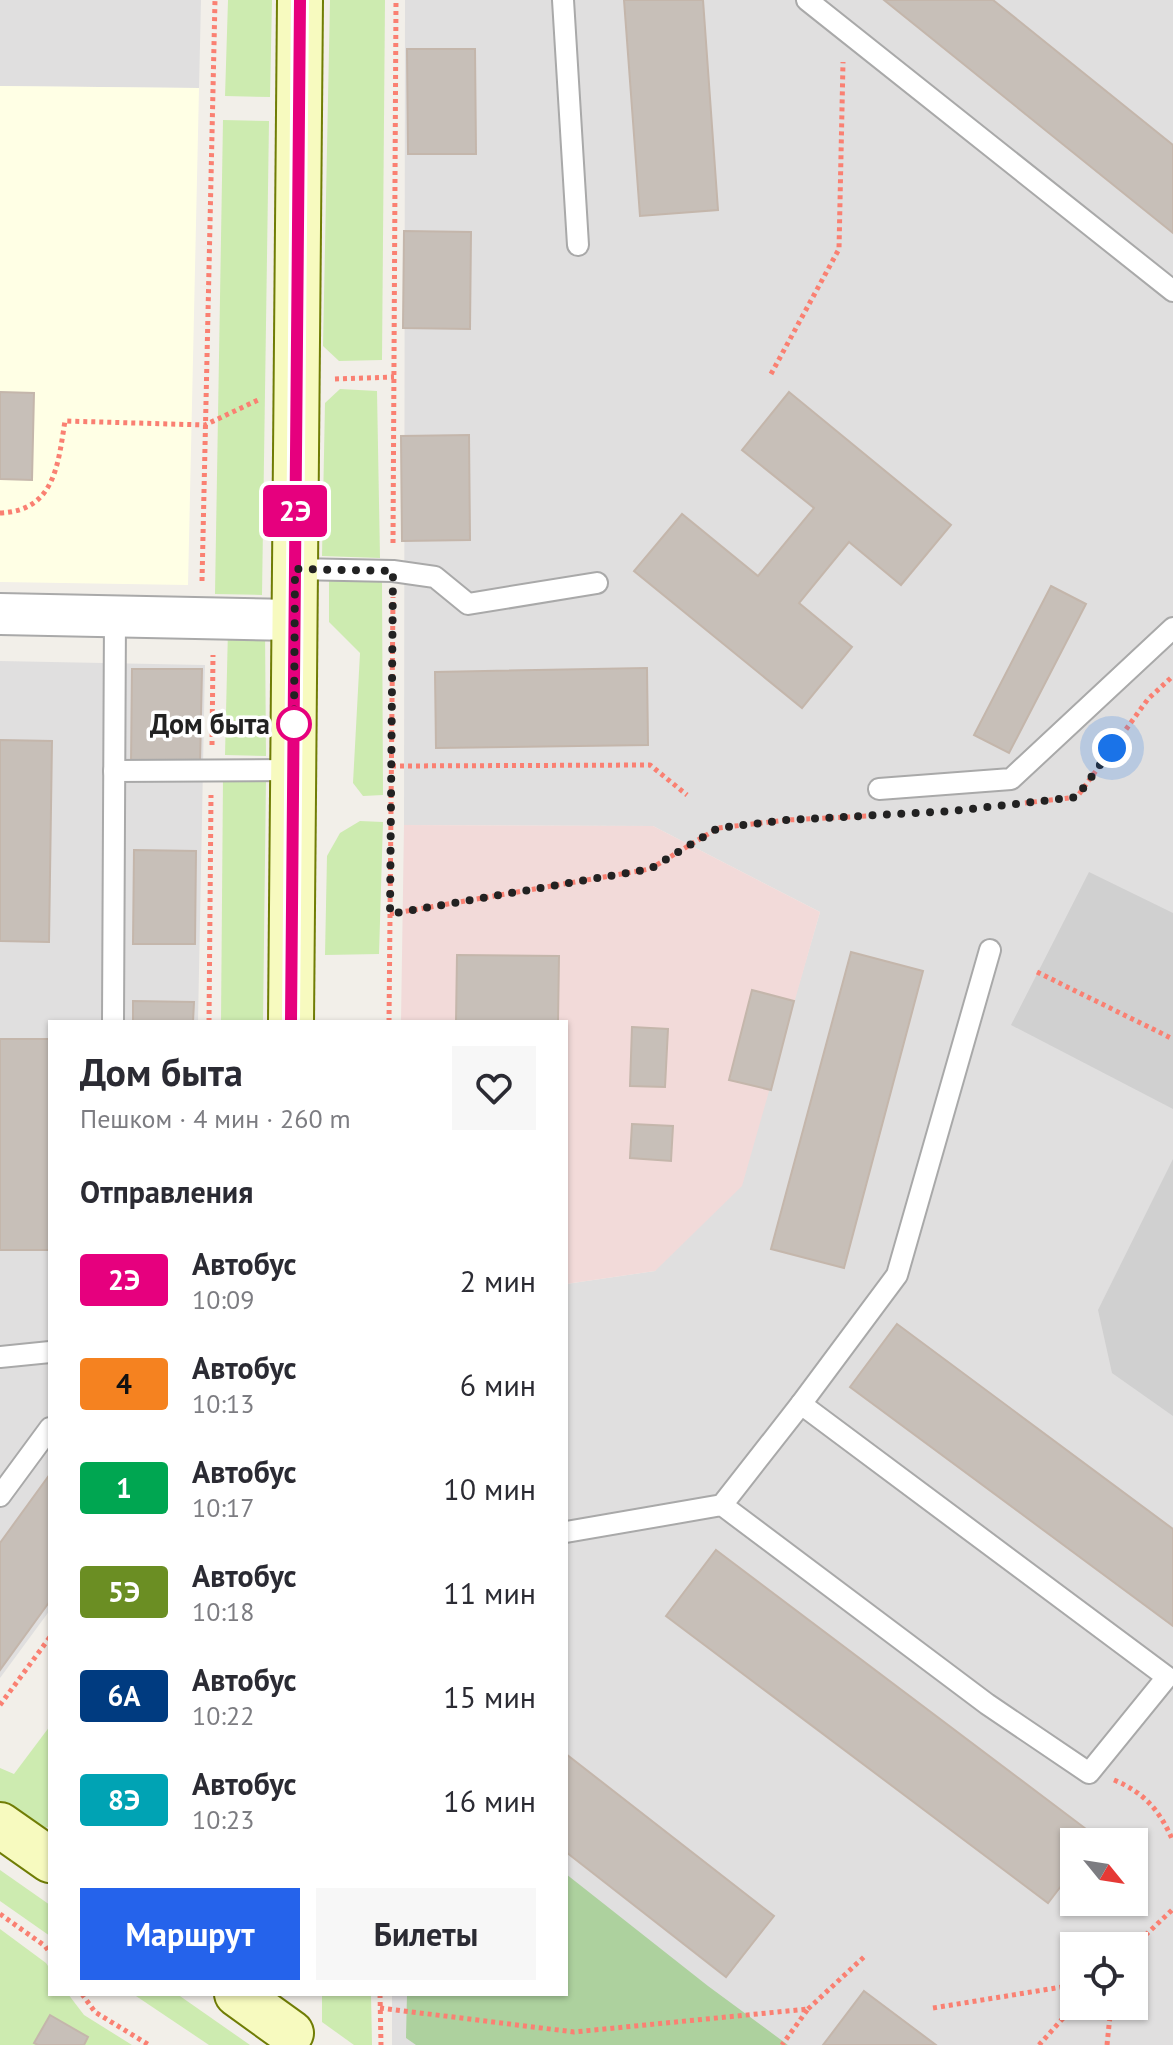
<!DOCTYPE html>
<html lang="ru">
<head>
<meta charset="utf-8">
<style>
	body { margin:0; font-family:"PT Sans",sans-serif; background:#f7f7f7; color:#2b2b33; height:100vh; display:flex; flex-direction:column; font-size:30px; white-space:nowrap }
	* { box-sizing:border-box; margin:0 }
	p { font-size:26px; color:#7c7c81 }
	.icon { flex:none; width:44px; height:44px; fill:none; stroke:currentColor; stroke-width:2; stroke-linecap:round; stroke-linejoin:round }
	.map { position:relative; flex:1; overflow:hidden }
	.details { position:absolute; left:48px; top:1020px; width:520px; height:976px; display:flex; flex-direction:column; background:#fff; border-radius:0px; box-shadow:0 2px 6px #0004 }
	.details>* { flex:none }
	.badge { padding:0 16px; border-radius:6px; font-size:28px; line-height:52px }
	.needle { width:52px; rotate:120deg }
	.tools { position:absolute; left:1060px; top:1828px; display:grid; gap:16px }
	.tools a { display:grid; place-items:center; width:88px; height:88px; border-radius:0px; background:#fff; box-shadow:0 2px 6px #0004; font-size:40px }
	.you { position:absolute; width:40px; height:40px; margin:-20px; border:6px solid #fff; border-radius:50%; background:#1a73e8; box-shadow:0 0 0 12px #1a73e833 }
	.map>.badge { position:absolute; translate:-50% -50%; box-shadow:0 0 0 4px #fff }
	h2 { padding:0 32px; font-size:30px; line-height:72px }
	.round { display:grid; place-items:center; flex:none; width:84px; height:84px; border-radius:0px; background:#f7f7f7 }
	.overview { display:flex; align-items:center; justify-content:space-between; height:136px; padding:0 32px }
	h1 { font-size:38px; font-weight:800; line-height:60px }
	.primary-button { display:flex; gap:16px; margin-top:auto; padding:16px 32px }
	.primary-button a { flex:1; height:92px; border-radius:0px; background:#2563eb; color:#fff; font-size:32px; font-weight:800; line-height:92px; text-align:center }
	.primary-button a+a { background:#f7f7f7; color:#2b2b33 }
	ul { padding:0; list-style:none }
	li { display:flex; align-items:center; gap:24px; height:104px; padding:0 32px }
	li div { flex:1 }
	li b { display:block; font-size:30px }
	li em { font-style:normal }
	li .badge { min-width:88px; font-weight:700; text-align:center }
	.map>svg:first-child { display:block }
</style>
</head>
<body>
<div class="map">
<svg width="1173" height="2045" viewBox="0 0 1173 2045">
	<rect width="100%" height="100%" fill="#f2efe9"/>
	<!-- residential -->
	<g fill="#e0dfdf" fill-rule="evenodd">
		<path d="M 0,0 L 201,0 L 199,88 L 0,86 Z"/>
		<path d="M 405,0 L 1173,0 L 1173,2045 L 392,2045 L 392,1994 L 566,1994 L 566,1284 L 655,1271 L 794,1001 L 820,912 L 653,826 L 404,825 ZM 1074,1842 L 1134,1842 L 1134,1902 L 1074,1902 ZM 1074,1946 L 1134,1946 L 1134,2006 L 1074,2006 Z"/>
		<path d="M 0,661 L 205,665 L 198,1022 L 50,1022 L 50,1610 L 0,1678 Z"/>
	</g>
	<!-- commercial -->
	<path fill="#f2dad9" d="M 404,825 L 653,826 L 820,912 L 742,1186 L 655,1271 L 566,1284 L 566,1022 L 401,1022 Z"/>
	<!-- education -->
	<path fill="#ffffe5" d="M 0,86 L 199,88 L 188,585 L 0,582 Z"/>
	<!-- religious -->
	<g fill="#d0d0d0">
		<path d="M 1089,872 L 1173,913 L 1173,1109 L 1011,1025 Z"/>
		<path d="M 1173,1159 L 1173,1416 L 1112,1373 L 1098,1310 Z"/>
	</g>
	<!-- grass -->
	<g fill="#cdebb0">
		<path d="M 228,0 L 272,0 L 270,97 L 225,96 Z"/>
		<path d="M 330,0 L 385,0 L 382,360 L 339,361 L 323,346 Z"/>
		<path d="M 223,120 L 269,121 L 262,595 L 215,594 Z"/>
		<path d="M 340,389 L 377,391 L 380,558 L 322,556 L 325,403 Z"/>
		<path d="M 329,578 L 382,581 L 383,795 L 363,796 L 353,783 L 360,653 L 329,622 Z"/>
		<path d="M 228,629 L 265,629 L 266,756 L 225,755 Z"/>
		<path d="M 223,778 L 266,778 L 263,1022 L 221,1022 Z"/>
		<path d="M 360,821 L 383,822 L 379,954 L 325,955 L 327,856 L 340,833 Z"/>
		<path d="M 50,1726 L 50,1826 L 33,1833 L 0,1809 L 0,1768 L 14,1774 Z"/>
		<path d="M 0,1870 L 50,1905 L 50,1936 L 0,1901 Z"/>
		<path d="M 0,1929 L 46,1963 L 50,1969 L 50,1994 L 68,1994 L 84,2015 L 132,2045 L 0,2045 Z"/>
		<path d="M 133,1994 L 177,1994 L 250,2045 L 209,2045 Z"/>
		<path d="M 322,1994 L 371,1994 L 372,2045 L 354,2045 L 322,2022 Z"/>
	</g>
	<!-- forest -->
	<path fill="#add19e" d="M 566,1874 L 708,1986 L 788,2045 L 416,2045 L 406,2038 L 407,1994 L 566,1994 Z"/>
	<!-- building -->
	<g fill="#c7bfb8" stroke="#c4b6ab" stroke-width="2">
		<path d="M 624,0 L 703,0 L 718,210 L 640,216 Z"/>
		<path d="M 884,0 L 993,0 L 1173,145 L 1173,233 Z"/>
		<path d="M 407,49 L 475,49 L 476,154 L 408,154 Z"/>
		<path d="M 404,231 L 471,232 L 470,329 L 403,328 Z"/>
		<path d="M 0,392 L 34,393 L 32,480 L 0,479 Z"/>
		<path d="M 789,392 L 951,525 L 901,585 L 849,542 L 799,603 L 852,647 L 802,708 L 634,571 L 682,514 L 758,576 L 814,508 L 742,450 Z"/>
		<path d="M 469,435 L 470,540 L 402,541 L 401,436 Z"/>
		<path d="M 1051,586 L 1086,604 L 1009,753 L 974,735 Z"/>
		<path d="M 647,668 L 648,745 L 436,748 L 435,672 Z"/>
		<path d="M 132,669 L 202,669 L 200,764 L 131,764 Z"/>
		<path d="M 0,740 L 52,741 L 49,942 L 0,941 Z"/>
		<path d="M 134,850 L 196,851 L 195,944 L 133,944 Z"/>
		<path d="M 851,952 L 923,971 L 844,1268 L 771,1249 Z"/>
		<path d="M 457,955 L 559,956 L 558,1022 L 456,1022 Z"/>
		<path d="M 752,990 L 794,1001 L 771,1090 L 729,1080 Z"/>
		<path d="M 133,1001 L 194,1002 L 193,1022 L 133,1022 Z"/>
		<path d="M 632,1027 L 668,1029 L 665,1087 L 630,1086 Z"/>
		<rect x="0" y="1039" width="50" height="211"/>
		<path d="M 632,1124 L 673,1126 L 671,1161 L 630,1158 Z"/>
		<path d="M 897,1324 L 1173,1529 L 1173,1626 L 850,1387 Z"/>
		<path d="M 50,1474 L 50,1601 L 0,1670 L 0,1543 Z"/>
		<path d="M 716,1550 L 1098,1838 L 1094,1842 L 1074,1842 L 1074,1869 L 1048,1903 L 666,1616 Z"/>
		<path d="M 566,1754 L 774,1916 L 726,1977 L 566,1852 Z"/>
		<path d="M 864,1991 L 936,2045 L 823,2045 Z"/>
		<path d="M 50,2015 L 88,2037 L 84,2045 L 38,2045 L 34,2043 Z"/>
	</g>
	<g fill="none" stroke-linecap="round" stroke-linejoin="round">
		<defs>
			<g id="lane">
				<path d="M 563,0 L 578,245"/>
				<path d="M 807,0 L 1173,291"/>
				<path d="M 295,569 L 393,571 L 435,577 L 468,604 L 597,583"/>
				<path d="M 114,771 L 295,770"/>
				<path d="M 879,789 L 1011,779 L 1173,628"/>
				<path d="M 113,1022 L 115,616"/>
				<path d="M 0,1357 L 50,1352"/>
				<path d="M 801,1404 L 897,1275 L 990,950"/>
				<path d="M 0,1496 L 50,1428"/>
				<path d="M 566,1532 L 722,1505 L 801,1404 L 1167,1677 L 1089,1773 L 987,1704 L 722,1505"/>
			</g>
			<path id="street" d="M 0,614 L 294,620"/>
			<g id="secondary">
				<path d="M 291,1022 L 300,0"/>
				<path d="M 0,1825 L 50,1860"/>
				<path d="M 237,1994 L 291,2033"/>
			</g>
		</defs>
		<!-- lane casing -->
		<use href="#lane" stroke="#a9a9a9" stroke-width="24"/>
		<!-- street casing -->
		<use href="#street" stroke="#a9a9a9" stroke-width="44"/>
		<!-- secondary casing -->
		<use href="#secondary" stroke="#707d05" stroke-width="48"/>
		<!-- path -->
		<g stroke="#fa8072" stroke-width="5" stroke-dasharray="4 4" stroke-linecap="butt">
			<path d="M 771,374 L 839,249 L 843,62"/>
			<path d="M 335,379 L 394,377"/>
			<path d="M 0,513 C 55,511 58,464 65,421 L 205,425 L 258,400"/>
			<path d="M 393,543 L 396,0"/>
			<path d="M 202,581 L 215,0"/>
			<path d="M 212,745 L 213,655"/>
			<path d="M 392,766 L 650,765 L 687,795"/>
			<path d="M 1025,803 L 1077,797 L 1148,699 L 1173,676"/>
			<path d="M 390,914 L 650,869 L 718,828 L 787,820 L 868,816"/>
			<path d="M 1037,972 L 1173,1039"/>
			<path d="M 209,1022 L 211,795"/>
			<path d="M 389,1022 L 393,597"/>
			<path d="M 0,1705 L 50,1637"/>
			<path d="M 1114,1780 C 1145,1793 1160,1811 1173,1841"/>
			<path d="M 0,1914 L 45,1946 L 50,1953"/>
			<path d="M 1134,1946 L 1173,1909"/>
			<path d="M 82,1994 L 95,2012 L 149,2045"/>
			<path d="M 380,1994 L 381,2045"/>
			<path d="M 380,2008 L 574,2032 L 808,2009 L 782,2045"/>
			<path d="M 933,2008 L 1074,1985"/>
			<path d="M 808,2009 L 865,1956"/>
			<path d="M 1039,2045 L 1074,2006"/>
			<path d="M 1107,2045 L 1111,2006"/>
		</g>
		<!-- lane -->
		<use href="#lane" stroke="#fff" stroke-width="20"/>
		<!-- street -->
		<use href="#street" stroke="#fff" stroke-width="40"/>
		<!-- secondary -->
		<use href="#secondary" stroke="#f7fabf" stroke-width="44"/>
	</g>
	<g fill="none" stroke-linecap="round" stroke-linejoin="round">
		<defs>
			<path id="line" d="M 291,1022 L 300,0"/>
		</defs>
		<!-- line casing -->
		<use href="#line" stroke="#fff" stroke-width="18"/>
		<!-- line -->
		<use href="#line" stroke="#e6007e" stroke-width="12"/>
		<!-- walk -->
		<path stroke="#222" stroke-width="8" stroke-dasharray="0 14.4" d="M 294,724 L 295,569 L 393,571 L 390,914 L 650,869 L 718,828 L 787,820 L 953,811 L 1077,797 L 1112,748"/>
	</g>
	<!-- markers -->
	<circle fill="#fff" stroke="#e6007e" stroke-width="4" cx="294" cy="724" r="16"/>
	<g text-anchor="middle" stroke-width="7" stroke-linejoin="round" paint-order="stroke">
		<!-- stop labels -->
		<g font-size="28" font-weight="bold" fill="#222" stroke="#fff" text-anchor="end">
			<text x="270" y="734">Дом быта</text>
		</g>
	</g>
</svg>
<div class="tools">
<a><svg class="needle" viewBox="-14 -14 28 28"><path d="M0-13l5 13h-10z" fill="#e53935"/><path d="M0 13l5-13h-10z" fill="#7c7c81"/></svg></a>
<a><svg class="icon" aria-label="locate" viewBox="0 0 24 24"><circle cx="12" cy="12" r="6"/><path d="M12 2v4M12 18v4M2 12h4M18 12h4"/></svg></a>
</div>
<div class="you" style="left:1112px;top:748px"></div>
<b class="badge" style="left:295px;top:511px;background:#e6007e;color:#fff">2Э</b>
<section class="details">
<div class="overview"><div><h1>Дом быта</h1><p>Пешком · 4 мин · 260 m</p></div><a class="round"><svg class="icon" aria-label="heart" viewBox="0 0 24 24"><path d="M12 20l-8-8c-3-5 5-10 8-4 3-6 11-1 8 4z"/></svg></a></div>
<h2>Отправления</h2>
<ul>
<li><span class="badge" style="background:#e6007e;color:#fff">2Э</span><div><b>Автобус</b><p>10:09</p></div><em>2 мин</em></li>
<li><span class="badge" style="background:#f58220;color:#111">4</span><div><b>Автобус</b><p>10:13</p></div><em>6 мин</em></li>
<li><span class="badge" style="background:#00a651;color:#fff">1</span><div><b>Автобус</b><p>10:17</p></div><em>10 мин</em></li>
<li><span class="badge" style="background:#6b8e23;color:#fff">5Э</span><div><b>Автобус</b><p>10:18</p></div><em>11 мин</em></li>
<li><span class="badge" style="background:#003b80;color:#fff">6А</span><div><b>Автобус</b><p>10:22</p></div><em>15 мин</em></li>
<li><span class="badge" style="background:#00a3b4;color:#fff">8Э</span><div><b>Автобус</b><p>10:23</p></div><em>16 мин</em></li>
</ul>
<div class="primary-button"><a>Маршрут</a><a>Билеты</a></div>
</section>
</div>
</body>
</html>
